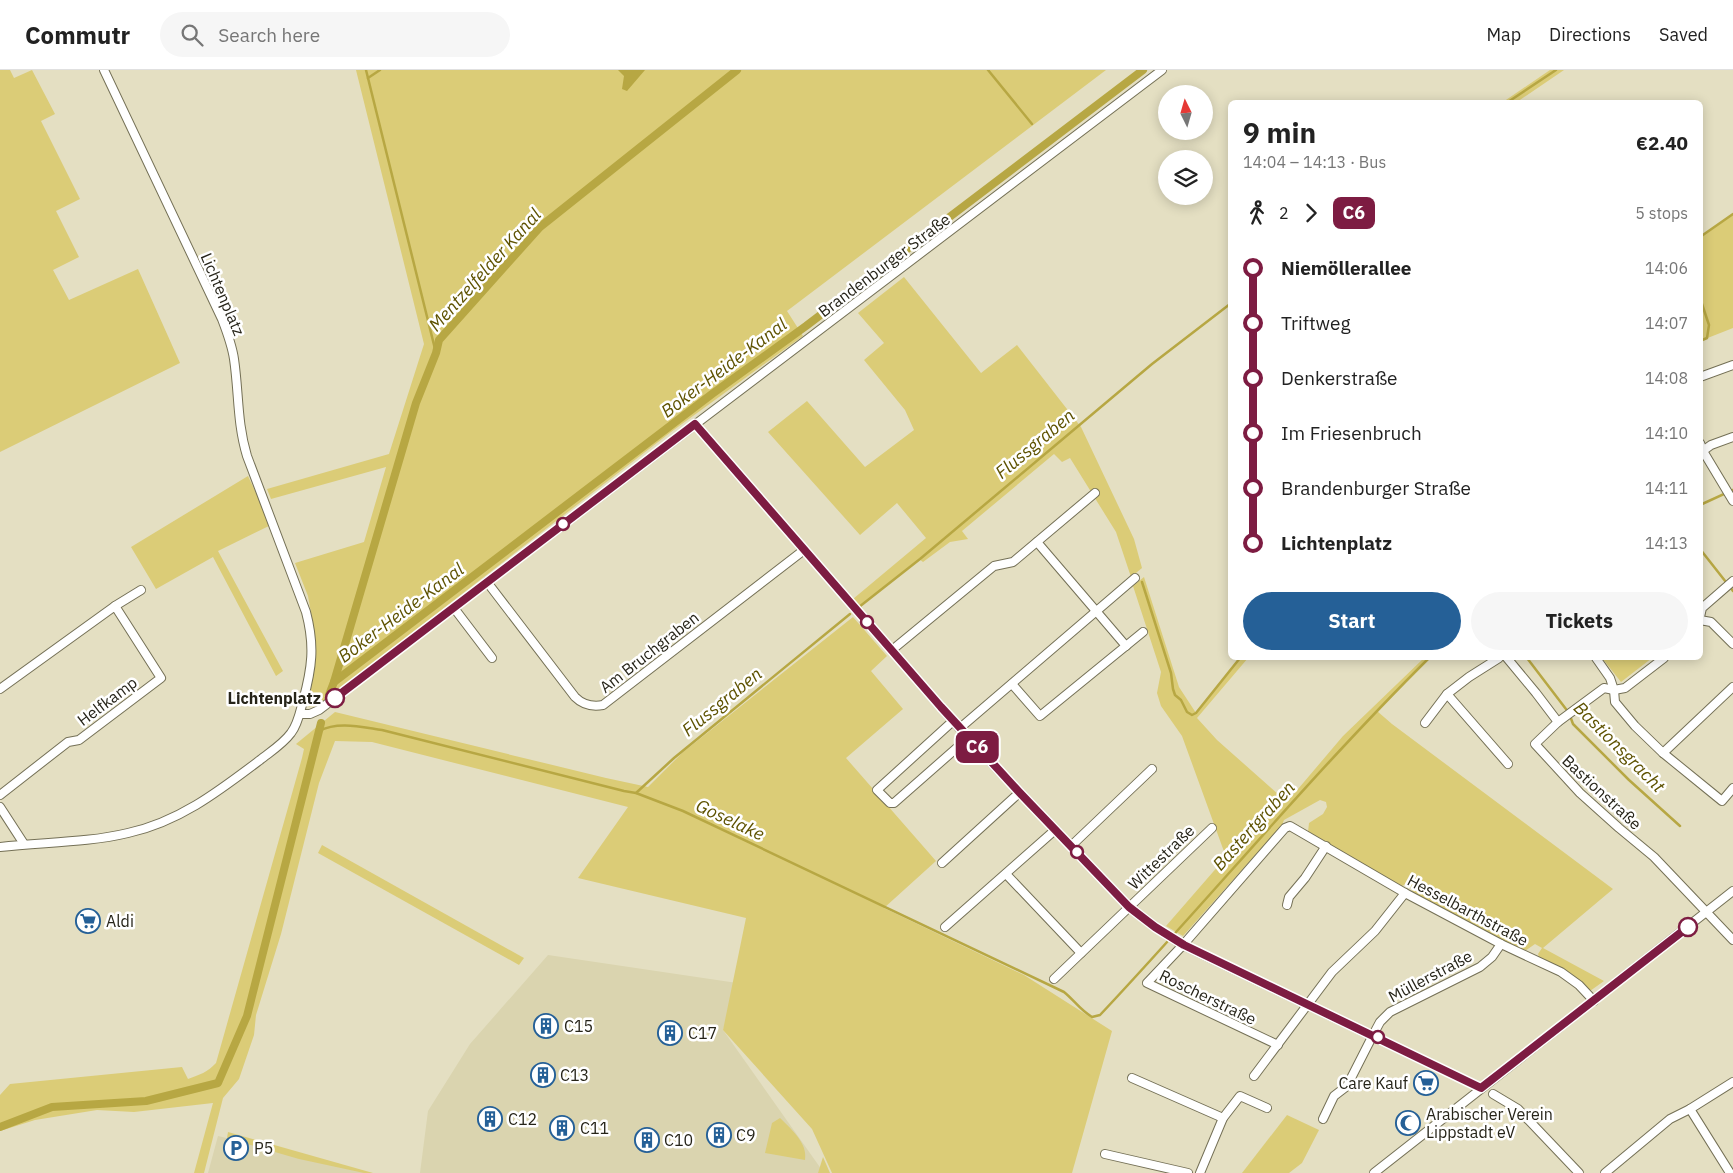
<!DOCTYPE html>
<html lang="en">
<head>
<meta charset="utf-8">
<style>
	body { margin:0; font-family:"IBM Plex Sans",sans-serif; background:#f6f6f6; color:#222; height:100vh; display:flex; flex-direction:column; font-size:19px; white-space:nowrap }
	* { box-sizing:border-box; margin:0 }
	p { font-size:16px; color:#767676 }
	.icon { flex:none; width:28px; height:28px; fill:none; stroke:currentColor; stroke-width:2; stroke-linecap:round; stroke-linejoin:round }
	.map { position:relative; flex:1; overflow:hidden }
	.details { position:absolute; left:1228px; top:30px; width:475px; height:560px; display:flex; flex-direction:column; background:#fff; border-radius:8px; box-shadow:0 2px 12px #0003 }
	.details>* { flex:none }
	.badge { padding:0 10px; border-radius:8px; font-size:18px; line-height:32px }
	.needle { width:32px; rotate:355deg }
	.controls { position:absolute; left:1158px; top:15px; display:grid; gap:10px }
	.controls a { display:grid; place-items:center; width:55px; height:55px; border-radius:50%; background:#fff; box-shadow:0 2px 12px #0003; font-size:25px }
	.map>.badge { position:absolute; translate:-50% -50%; box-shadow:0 0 0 2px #fff }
	.legs { display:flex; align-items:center; gap:8px; height:55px; padding:0 15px; font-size:16px }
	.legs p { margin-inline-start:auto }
	.headline { display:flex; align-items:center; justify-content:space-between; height:85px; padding:0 15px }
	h1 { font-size:28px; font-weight:700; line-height:38px }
	.button { display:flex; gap:10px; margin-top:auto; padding:10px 15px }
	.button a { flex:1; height:58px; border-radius:30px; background:#256097; color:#fff; font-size:20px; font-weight:700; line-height:58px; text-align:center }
	.button a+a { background:#f6f6f6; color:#222 }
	ul { padding:0 15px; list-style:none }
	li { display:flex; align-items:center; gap:18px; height:55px; font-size:19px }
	li i { display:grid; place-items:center; width:8px; height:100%; margin:0 6px; background:currentColor }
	li i::after { content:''; width:12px; height:12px; margin:-6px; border:4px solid; border-radius:50%; background:#fff }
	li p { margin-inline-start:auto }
	li:first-child i { background:linear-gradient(#0000 50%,currentColor 0) }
	li:last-child i { background:linear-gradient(currentColor 50%,#0000 0) }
	header { display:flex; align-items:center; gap:30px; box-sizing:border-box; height:70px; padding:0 25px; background:#fff; border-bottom:1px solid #e0e0e0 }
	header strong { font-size:24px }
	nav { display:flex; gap:28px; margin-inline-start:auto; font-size:18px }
	.search { width:350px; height:45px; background:#f6f6f6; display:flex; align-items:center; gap:12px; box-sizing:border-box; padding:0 18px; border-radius:28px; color:#767676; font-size:19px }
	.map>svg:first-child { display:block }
</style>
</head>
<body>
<header>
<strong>Commutr</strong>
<div class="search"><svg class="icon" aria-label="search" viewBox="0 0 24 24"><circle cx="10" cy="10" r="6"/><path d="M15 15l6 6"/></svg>Search here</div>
<nav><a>Map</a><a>Directions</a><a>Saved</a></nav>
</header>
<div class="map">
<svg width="1733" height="1103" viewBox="0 0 1733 1103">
	<rect width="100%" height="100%" fill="#e4dfc2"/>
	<!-- built -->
	<g fill="#dad4af">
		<path d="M 548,885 L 737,913 L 723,960 L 824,1103 L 420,1103 L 428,1041 L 470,974 Z"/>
		<path d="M 218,1066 L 372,1103 L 208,1103 Z"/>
	</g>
	<!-- green -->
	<g fill="#dbcc77">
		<path d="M 0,0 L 10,0 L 14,8 L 32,0 L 55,44 L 41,51 L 80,129 L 56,141 L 79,187 L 53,200 L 69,230 L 138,199 L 180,293 L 0,382 Z"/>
		<path d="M 356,0 L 1106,0 L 787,241 L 803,266 L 671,362 L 316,637 L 309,637 L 316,572 L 308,526 L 295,493 L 364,472 L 386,397 L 271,429 L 267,419 L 389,384 L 424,274 Z"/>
		<path d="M 1550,0 L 1564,0 L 1517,32 L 1503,32 Z"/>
		<path d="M 1733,144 L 1733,258 L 1700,271 L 1700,167 Z"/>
		<path d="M 904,207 L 981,303 L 1017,275 L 1081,357 L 1134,469 L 1142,498 L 1131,507 L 1116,462 L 1070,388 L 1062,392 L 1054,384 L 962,461 L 968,469 L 950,472 L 923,492 L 919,489 L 859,537 L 853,529 L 926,468 L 897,433 L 860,465 L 768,362 L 807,331 L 865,397 L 914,360 L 905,340 L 864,290 L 884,273 L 858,243 Z"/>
		<path d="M 248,406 L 271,455 L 218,481 L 283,601 L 276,606 L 213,487 L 156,519 L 131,477 Z"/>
		<path d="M 1144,507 L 1179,617 L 1196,643 L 1240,588 L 1248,588 L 1197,648 L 1217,670 L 1287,732 L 1343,666 L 1424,588 L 1429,588 L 1377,641 L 1392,654 L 1613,819 L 1543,878 L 1604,911 L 1590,921 L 1572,904 L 1539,887 L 1538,884 L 1542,878 L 1535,874 L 1525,881 L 1413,824 L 1411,817 L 1406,814 L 1400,817 L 1308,762 L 1309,753 L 1323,744 L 1327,737 L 1326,732 L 1320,730 L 1284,750 L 1282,755 L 1183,866 L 1166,856 L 1226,787 L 1182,666 L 1161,636 L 1157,623 L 1161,602 L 1133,516 Z"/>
		<path d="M 853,547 L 887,586 L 871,601 L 903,639 L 846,688 L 936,791 L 884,838 L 1024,905 L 1112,961 L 1072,1103 L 832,1103 L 812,1059 L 723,960 L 746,848 L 578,808 L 628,737 L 372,672 L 335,671 L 319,713 L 281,864 L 256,945 L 254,965 L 239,1009 L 223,1028 L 204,1103 L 194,1103 L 213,1033 L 134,1042 L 97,1040 L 35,1050 L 0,1061 L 0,1025 L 10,1014 L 182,997 L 188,1009 C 199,1005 208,1002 216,993 L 302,688 L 304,679 L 296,674 L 335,642 L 606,708 L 648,717 L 682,683 Z"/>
		<path d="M 1602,588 L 1652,588 L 1621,612 Z"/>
		<path d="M 322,775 L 524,888 L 519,895 L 318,783 Z"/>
		<path d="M 1287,1045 L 1319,1060 L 1302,1093 L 1289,1103 L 1242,1103 Z"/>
		<path d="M 780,1048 C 791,1059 808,1073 805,1090 L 765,1083 L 772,1053 Z"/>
		<path d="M 228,1062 L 373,1103 L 364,1103 L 299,1089 L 227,1068 Z"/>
		<path d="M 823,1087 L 830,1103 L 818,1103 Z"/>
	</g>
	<!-- water -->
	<path fill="#b7a743" d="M 618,0 L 645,0 L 627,21 L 622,19 L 624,6 Z"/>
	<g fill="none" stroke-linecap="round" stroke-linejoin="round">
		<!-- stream -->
		<g stroke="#b7a743" stroke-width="2.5">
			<path d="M 366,0 L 436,283"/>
			<path d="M 988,0 L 1032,54"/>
			<path d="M 368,8 L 380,0"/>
			<path d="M 1508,32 L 1556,0"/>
			<path d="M 1700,167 L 1733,144"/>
			<path d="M 1700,228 L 1709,255 L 1707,268 L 1700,271"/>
			<path d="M 1700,435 L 1733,420"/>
			<path d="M 1700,479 L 1733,521"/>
			<path d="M 1142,512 L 1171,603 L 1173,619 L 1175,625 L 1181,630 L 1187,642 L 1192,645 L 1196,643 L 1240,588"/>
			<path d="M 859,537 L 920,489 L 1152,294 L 1230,234"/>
			<path d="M 1527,588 L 1569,643 L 1573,654 L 1629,710 L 1680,756"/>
			<path d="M 319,661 C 338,651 361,657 382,660 L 624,721 L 636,723 L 683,741 L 1064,922 C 1075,931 1080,940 1092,947 L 1100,945 C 1211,827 1314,702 1429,588"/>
			<path d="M 636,723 L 674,688 L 850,544"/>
		</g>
		<!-- canal -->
		<g stroke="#b7a743" stroke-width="8">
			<path d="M 334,612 L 416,333 L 436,283 L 439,270 L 540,157 L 737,0"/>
			<path d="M 329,625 L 334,612 L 712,324 L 806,256 L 1143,0"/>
			<path d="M 0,1057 L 52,1037 L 146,1031 L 218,1013 L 247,946 L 321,653"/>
		</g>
		<defs>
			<g id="street">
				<path d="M 1700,307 L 1733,295"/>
				<path d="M 695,354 L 968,668 L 1129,837 L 1155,857 L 1183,875 L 1481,1018"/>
				<path d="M 1700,373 L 1703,381 L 1733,431"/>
				<path d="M 1700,383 L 1711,375 L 1733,367"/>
				<path d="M 1037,472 L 1126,576"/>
				<path d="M 487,512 L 575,627 C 583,635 592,637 603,635 L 804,480"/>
				<path d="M 115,536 L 141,520"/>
				<path d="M 454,538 L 492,588"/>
				<path d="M 1700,547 L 1702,538 L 1733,511"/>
				<path d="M 1700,550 L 1711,552 L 1733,574"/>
				<path d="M 892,580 L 994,496 L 1013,492 L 1095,423"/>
				<path d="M 1507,588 L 1536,623 L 1558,652"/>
				<path d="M 1596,588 L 1610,608 L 1614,620 L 1615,632 L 1635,656 L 1663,683 L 1722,731 L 1733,718"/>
				<path d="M 1664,588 L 1625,618 L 1614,620 L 1604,618 L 1558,652 L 1535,674 L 1580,723 L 1619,758 L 1654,787 L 1733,870"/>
				<path d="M 1012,614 L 1040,646 L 1143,562"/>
				<path d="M 0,619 L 115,536 L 161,608 L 79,670 L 68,672 L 0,725"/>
				<path d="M 1447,624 L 1508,694"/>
				<path d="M 300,644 L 310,644 L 319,640 L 1162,0"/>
				<path d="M 953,651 L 877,720 L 890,733 L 894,733 L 968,668"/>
				<path d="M 1425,653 L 1447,624 L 1469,607 L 1499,588"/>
				<path d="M 960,658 L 1135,508"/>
				<path d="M 1663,683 L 1733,617"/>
				<path d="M 0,737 L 24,774"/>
				<path d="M 1071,776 L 1152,699"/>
				<path d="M 0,777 C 43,772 86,773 128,763 C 179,752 219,721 260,690 C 270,682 283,674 291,663 C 298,654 300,642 303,631 C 312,598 315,576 306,542 L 247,386 C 237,353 239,323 234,289 C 232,275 227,262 222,249 L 104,0"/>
				<path d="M 942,793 L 1019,723"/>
				<path d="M 1006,804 L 1081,883"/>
				<path d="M 1287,835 L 1289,827 L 1305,808 L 1326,776"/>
				<path d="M 945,857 L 1055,760"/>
				<path d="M 1054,909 L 1212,758"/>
				<path d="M 1278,975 L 1147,913 L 1183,875 L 1285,758 L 1290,756 L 1405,823 L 1501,874 L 1561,902 L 1579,915 L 1594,931"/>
				<path d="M 1254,1006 L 1332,902 L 1375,861 L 1405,823"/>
				<path d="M 1132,1008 L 1223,1048"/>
				<path d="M 1493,1024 L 1518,1039 L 1579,1103"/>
				<path d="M 1690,1039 L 1730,1103"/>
				<path d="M 1323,1049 L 1334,1026 L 1347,1016 L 1373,965 L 1380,952 L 1390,942 L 1480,897 L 1492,887 L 1501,874"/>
				<path d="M 1105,1084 L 1188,1103"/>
				<path d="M 1200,1103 L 1223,1048 L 1240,1026 L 1267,1038"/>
				<path d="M 1374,1103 L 1733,821"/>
				<path d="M 1605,1103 L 1670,1049 L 1690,1039 L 1733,1012"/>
			</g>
		</defs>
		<!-- street casing -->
		<use href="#street" stroke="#747056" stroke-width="10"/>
		<!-- street -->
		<use href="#street" stroke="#fff" stroke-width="8"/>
	</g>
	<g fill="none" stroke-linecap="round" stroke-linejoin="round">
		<defs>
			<path id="line-1" d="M 335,628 L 695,354 L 941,637 L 1020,723 L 1129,837 L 1155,857 L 1184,875 L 1481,1018 L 1688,857"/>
		</defs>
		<!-- line-1 casing -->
		<use href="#line-1" stroke="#fff" stroke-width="11"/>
		<!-- line-1 -->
		<use href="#line-1" stroke="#7d1c42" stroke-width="8"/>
	</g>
	<!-- icons -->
	<defs>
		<symbol id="supermarket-ring" viewBox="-11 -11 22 22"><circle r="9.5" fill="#fff" stroke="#256097" stroke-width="1.5"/><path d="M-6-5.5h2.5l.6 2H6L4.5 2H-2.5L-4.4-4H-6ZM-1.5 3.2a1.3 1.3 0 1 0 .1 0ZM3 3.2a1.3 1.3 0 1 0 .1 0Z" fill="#256097"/></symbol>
		<symbol id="building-ring" viewBox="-11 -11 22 22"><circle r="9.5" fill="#fff" stroke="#256097" stroke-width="1.5"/><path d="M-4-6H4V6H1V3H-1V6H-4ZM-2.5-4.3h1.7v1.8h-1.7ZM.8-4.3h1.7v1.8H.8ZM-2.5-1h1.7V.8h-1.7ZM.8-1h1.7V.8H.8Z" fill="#256097"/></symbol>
		<symbol id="mosque-ring" viewBox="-11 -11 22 22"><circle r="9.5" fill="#fff" stroke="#256097" stroke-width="1.5"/><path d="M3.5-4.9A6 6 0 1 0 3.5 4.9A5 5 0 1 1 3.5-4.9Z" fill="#256097"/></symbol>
		<symbol id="parking-ring" viewBox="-11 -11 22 22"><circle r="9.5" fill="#fff" stroke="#256097" stroke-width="1.5"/><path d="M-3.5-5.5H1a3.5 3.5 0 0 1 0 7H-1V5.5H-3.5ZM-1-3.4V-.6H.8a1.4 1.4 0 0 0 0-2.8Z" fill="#256097"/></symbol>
	</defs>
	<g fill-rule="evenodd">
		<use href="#supermarket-ring" x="74" y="837" width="28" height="28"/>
		<use href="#building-ring" x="532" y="942" width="28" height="28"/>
		<use href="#building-ring" x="656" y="949" width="28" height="28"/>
		<use href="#building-ring" x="529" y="991" width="28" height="28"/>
		<use href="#supermarket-ring" x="1412" y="999" width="28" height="28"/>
		<use href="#building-ring" x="476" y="1035" width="28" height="28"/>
		<use href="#mosque-ring" x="1394" y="1039" width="28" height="28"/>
		<use href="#building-ring" x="548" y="1044" width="28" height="28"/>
		<use href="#building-ring" x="705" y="1051" width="28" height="28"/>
		<use href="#building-ring" x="633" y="1056" width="28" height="28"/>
		<use href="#parking-ring" x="222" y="1064" width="28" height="28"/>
	</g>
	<!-- markers -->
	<g fill="#fff" stroke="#7d1c42" stroke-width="2.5">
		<circle cx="563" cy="454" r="6"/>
		<circle cx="867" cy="552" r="6"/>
		<circle cx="335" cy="628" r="9"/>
		<circle cx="1077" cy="782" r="6"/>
		<circle cx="1688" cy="857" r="9"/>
		<circle cx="1378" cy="967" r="6"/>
	</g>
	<g text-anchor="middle" stroke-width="5" stroke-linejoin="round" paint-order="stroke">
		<!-- street labels -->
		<g font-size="16" fill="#262419" stroke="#fff">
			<text transform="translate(884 195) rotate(-37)" y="6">Brandenburger Straße</text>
			<text transform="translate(223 224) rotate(67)" y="6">Lichtenplatz</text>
			<text transform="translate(649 582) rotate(-38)" y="6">Am Bruchgraben</text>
			<text transform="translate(107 631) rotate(-37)" y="6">Helfkamp</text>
			<text transform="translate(1602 722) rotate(43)" y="6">Bastionstraße</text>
			<text transform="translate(1161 787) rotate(-44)" y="6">Wittestraße</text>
			<text transform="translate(1468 840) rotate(28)" y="6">Hesselbarthstraße</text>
			<text transform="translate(1430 906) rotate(-28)" y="6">Müllerstraße</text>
			<text transform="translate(1208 927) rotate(26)" y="6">Roscherstraße</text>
		</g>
		<!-- stop labels -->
		<g font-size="16" font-weight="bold" fill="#262419" stroke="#fff" text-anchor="end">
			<text x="321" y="634">Lichtenplatz</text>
		</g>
		<!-- poi labels -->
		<g font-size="16" fill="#262419" stroke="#fff" text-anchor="start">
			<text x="106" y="857">Aldi</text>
			<text x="564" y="962">C15</text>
			<text x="688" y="969">C17</text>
			<text x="560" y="1011">C13</text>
			<text x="1408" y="1019" text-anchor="end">Care Kauf</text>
			<text x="1426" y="1050">Arabischer Verein<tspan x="1426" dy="18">Lippstadt eV</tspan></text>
			<text x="508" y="1055">C12</text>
			<text x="580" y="1064">C11</text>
			<text x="736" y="1071">C9</text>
			<text x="664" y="1076">C10</text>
			<text x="254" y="1084">P5</text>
		</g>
		<!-- water labels -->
		<g font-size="18" font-style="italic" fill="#5e5201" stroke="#fff">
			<text transform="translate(485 200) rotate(-48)" y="6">Mentzelfelder Kanal</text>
			<text transform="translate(724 298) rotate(-37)" y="6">Boker-Heide-Kanal</text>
			<text transform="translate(1035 374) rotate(-40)" y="6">Flussgraben</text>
			<text transform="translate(401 543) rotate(-37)" y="6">Boker-Heide-Kanal</text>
			<text transform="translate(722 632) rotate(-39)" y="6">Flussgraben</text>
			<text transform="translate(1619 677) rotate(45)" y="6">Bastionsgracht</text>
			<text transform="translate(730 750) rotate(25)" y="6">Goselake</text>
			<text transform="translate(1254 756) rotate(-48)" y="6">Bastertgraben</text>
		</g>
	</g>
</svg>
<div class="controls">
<a><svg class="needle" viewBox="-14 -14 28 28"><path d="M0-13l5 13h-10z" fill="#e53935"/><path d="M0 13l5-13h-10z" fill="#767676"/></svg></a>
<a><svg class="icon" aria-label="layers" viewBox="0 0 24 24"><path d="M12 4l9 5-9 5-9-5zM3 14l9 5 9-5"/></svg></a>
</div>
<b class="badge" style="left:977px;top:677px;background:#7d1c42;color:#fff">C6</b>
<section class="details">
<div class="headline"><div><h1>9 min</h1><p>14:04 – 14:13 · Bus</p></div><b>€2.40</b></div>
<div class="legs"><svg class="icon" aria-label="walk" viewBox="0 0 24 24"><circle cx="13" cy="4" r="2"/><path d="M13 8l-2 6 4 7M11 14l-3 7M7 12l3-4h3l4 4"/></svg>2<svg class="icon" aria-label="forward" viewBox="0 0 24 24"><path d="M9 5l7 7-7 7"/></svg><b class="badge" style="background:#7d1c42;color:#fff">C6</b><p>5 stops</p></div>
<ul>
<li><i style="color:#7d1c42"></i><b>Niemöllerallee</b><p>14:06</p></li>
<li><i style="color:#7d1c42"></i><span>Triftweg</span><p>14:07</p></li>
<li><i style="color:#7d1c42"></i><span>Denkerstraße</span><p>14:08</p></li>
<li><i style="color:#7d1c42"></i><span>Im Friesenbruch</span><p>14:10</p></li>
<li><i style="color:#7d1c42"></i><span>Brandenburger Straße</span><p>14:11</p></li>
<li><i style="color:#7d1c42"></i><b>Lichtenplatz</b><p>14:13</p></li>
</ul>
<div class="button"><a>Start</a><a>Tickets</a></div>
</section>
</div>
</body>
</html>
